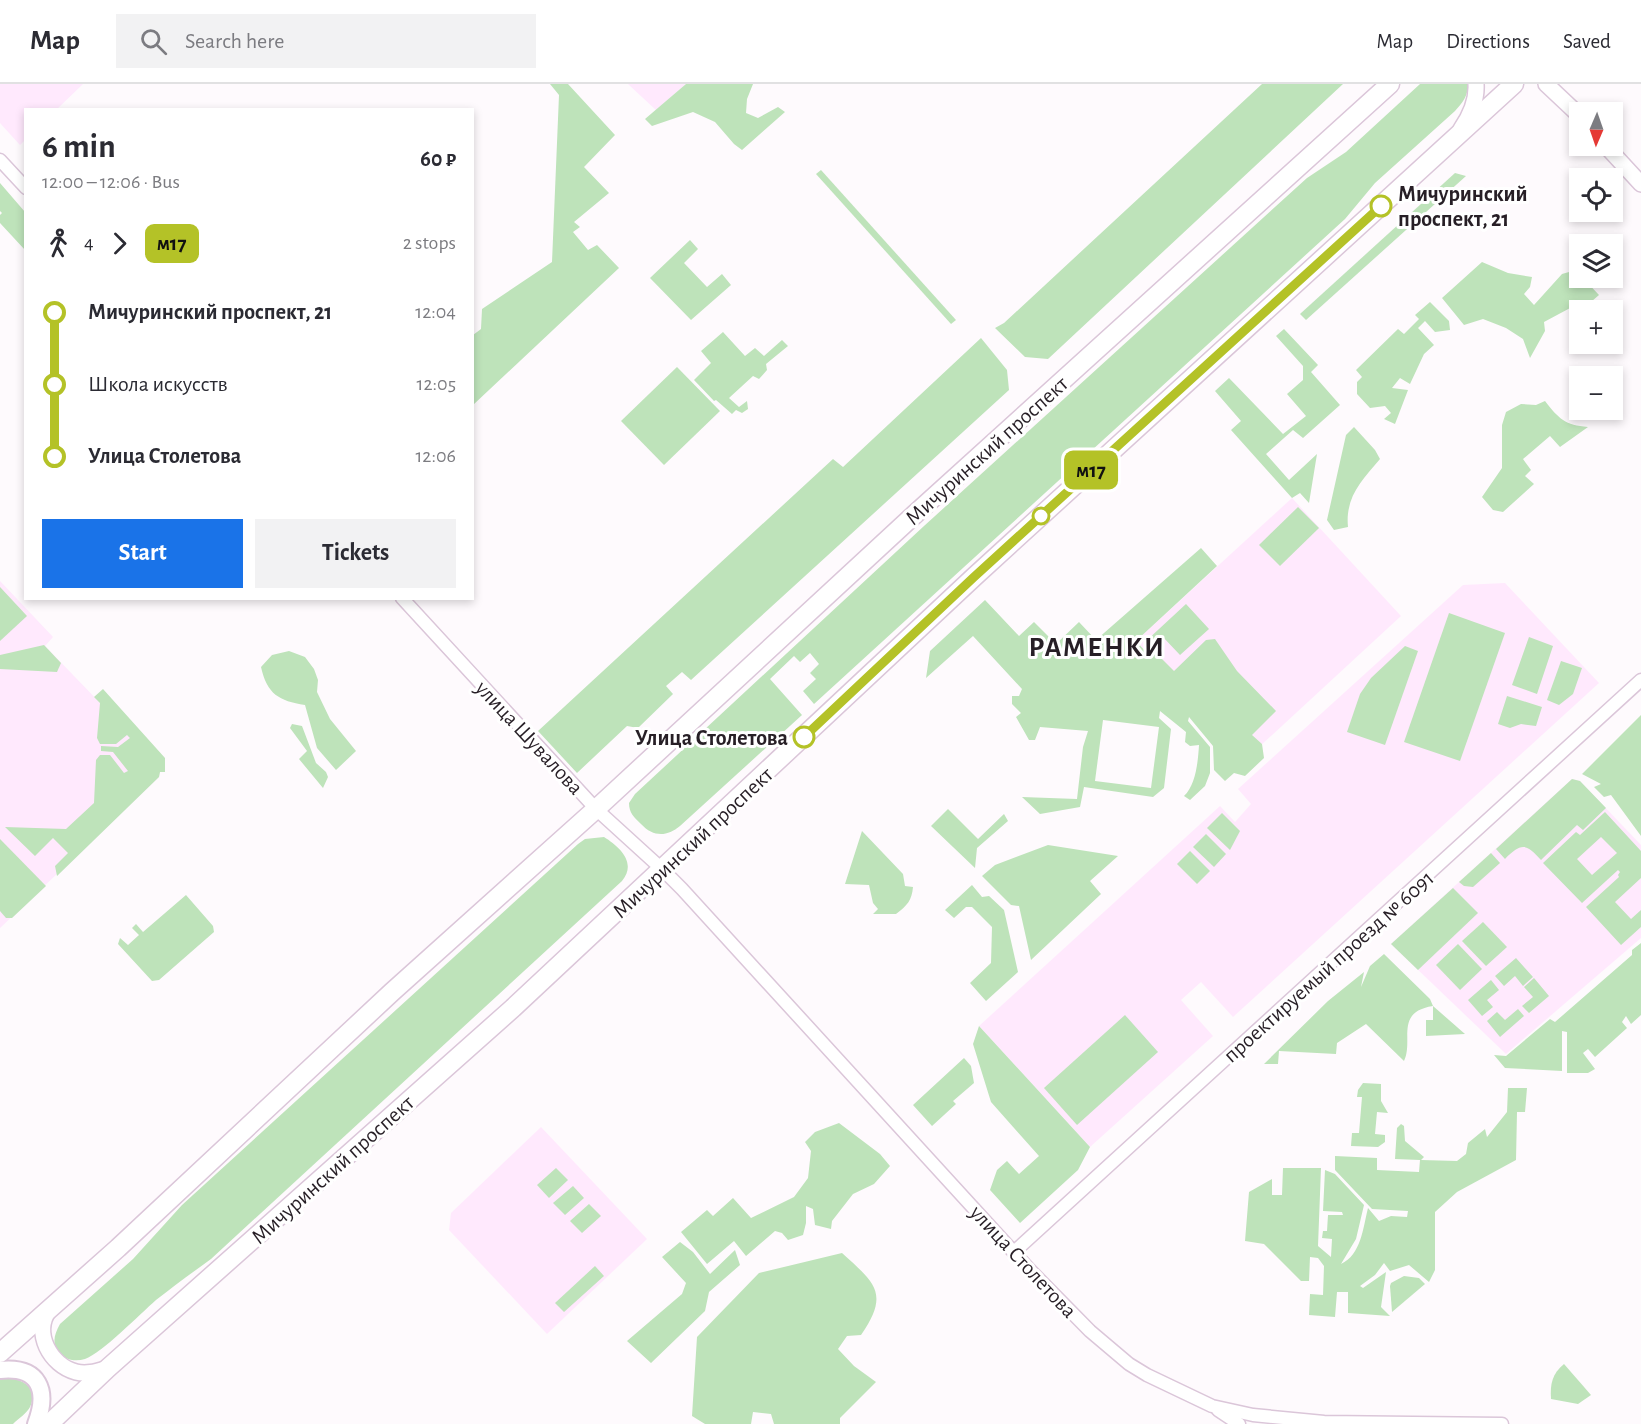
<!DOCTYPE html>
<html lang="en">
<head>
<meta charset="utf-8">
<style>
	body { margin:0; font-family:"Alegreya Sans",sans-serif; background:#f2f2f3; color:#2b2b33; height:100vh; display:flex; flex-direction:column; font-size:22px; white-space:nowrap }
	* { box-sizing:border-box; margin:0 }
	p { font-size:20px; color:#7c7c81 }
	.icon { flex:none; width:33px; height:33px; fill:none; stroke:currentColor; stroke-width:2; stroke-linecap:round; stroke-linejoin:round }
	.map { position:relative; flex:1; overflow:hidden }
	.details { position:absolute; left:24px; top:24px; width:450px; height:492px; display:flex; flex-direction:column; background:#fff; border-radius:0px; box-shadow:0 3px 9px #0003 }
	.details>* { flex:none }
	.badge { padding:0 12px; border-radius:9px; font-size:21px; line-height:39px }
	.needle { width:39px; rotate:182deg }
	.controls { position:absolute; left:1569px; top:18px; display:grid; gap:12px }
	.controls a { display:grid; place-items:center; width:54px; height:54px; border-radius:0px; background:#fff; box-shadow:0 3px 9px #0003; font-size:30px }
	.map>.badge { position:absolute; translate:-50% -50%; box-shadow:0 0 0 3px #fff }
	.legs { display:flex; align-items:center; gap:9px; height:66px; padding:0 18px; font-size:20px }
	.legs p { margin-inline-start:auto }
	.overview { display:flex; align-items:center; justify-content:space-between; height:102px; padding:0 18px }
	h1 { font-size:33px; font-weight:700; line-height:45px }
	.primary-button { display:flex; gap:12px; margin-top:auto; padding:12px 18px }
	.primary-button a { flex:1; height:69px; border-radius:0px; background:#1a73e8; color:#fff; font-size:24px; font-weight:700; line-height:69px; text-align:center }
	.primary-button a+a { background:#f2f2f3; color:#2b2b33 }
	ul { padding:0 18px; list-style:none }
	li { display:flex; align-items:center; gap:21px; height:72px; font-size:22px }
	li i { display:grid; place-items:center; width:9px; height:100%; margin:0 8px; background:currentColor }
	li i::after { content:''; width:15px; height:15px; margin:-8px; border:4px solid; border-radius:50%; background:#fff }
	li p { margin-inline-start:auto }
	li:first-child i { background:linear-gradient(#0000 50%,currentColor 0) }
	li:last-child i { background:linear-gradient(currentColor 50%,#0000 0) }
	header { display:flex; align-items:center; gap:36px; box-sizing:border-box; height:84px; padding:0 30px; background:#fff; border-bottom:2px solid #e1e1e2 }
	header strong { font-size:28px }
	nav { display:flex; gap:33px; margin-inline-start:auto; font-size:21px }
	.search { width:420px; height:54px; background:#f2f2f3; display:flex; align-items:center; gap:15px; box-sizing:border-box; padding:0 21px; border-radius:0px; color:#7c7c81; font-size:22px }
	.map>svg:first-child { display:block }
</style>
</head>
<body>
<header>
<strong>Map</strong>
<div class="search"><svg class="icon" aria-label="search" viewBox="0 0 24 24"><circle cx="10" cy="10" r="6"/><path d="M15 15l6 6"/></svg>Search here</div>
<nav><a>Map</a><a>Directions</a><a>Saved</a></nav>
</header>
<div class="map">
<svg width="1641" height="1340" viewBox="0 0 1641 1340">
	<rect width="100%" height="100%" fill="#fefafd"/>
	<!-- built -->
	<g fill="#ffe9fd">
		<path d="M 0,0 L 83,0 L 57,25 L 26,26 L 25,56 L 20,61 L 0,39 Z"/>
		<path d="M 628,0 L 686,0 L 656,26 Z"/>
		<path d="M 1292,414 L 1401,532 L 1245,676 L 1136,557 Z"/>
		<path d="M 0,497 L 53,553 L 45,562 L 161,682 L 159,693 L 0,844 Z"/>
		<path d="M 1505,499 L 1599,599 L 1233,933 L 1201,898 L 1181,916 L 1213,952 L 1090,1063 L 979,942 L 1220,722 L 1235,738 L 1251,720 L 1238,705 L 1463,501 Z"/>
		<path d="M 1572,695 L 1580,697 L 1641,761 L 1641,854 L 1506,970 L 1391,860 Z"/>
		<path d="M 541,1043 L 647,1155 L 547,1250 L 449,1146 L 451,1129 Z"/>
	</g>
	<!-- green -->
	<g fill="#bee3ba" fill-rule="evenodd">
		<path d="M 550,0 L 568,0 L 615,51 L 584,83 L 609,109 L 574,138 L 580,143 L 573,148 L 588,166 L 597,161 L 619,184 L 473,321 L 473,251 L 481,245 L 482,225 L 552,178 L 559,11 Z"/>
		<path d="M 686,0 L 753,0 L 747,15 L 746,29 L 758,34 L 778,23 L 785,28 L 742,66 L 734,60 L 715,38 L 693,28 L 652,42 L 645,35 Z"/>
		<path d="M 1262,0 L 1343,0 L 1048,275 L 1025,273 L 995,244 L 1004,239 Z"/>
		<path d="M 1420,0 L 1468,0 C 1468,12 1463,18 1455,27 L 1375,99 L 1345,135 L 814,620 L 803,607 L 816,595 L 810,589 L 819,580 L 810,569 L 800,578 L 794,572 L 770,595 L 802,631 L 680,742 C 667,753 653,753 641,740 C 634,733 629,729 629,719 L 635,710 L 924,442 L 1307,94 L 1346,68 Z"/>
		<path d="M 821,86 L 956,236 L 951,240 L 816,90 Z"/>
		<path d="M 1455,89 L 1466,92 L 1306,236 L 1300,230 Z"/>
		<path d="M 0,99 L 25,128 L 25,166 L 0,139 L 0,131 L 2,129 L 0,127 Z"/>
		<path d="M 690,156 L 698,165 L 684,179 L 707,203 L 722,190 L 731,201 L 691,236 L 650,194 Z"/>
		<path d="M 1482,178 L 1508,189 L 1532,193 L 1530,203 L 1524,210 L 1534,221 L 1562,190 L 1576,186 L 1579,190 L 1580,194 L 1583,194 L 1599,211 L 1577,230 L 1572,223 L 1544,238 L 1545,247 L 1530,274 L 1523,255 L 1506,244 L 1483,235 L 1464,241 L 1442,214 Z"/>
		<path d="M 1430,218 L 1449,237 L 1450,246 L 1435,248 L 1425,237 L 1418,244 L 1434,261 L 1424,270 L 1410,300 L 1400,294 L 1392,304 L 1408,306 L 1395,340 L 1384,335 L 1391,329 L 1385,322 L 1370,324 L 1357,310 L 1357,298 L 1362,293 L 1356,286 L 1398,245 L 1404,250 L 1419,235 L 1415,231 Z"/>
		<path d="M 1284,245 L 1318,281 L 1311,288 L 1340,321 L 1303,354 L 1293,346 L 1266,370 L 1289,396 L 1317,370 L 1309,419 L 1300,409 L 1292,414 L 1231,346 L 1241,337 L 1215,307 L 1229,294 L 1283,350 L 1306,332 L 1287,310 L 1303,296 L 1303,282 L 1276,252 Z"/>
		<path d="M 723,248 L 745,272 L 755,264 L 764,272 L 782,256 L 788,262 L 766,280 L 767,286 L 759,295 L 753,292 L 729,314 L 739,323 L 747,317 L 748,325 L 742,329 L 736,326 L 732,330 L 716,316 L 714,317 L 694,296 L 711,279 L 701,267 Z"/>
		<path d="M 981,254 L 1007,286 L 1009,306 L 691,596 L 682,588 L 666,602 L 673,610 L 638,644 L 627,642 L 577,689 L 538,647 L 833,375 L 843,383 Z"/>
		<path d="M 677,283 L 720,327 L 664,381 L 621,337 Z"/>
		<path d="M 1545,317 C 1559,335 1565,341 1588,343 L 1560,363 L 1550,352 L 1523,375 L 1531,386 L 1525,392 L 1534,400 L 1503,428 L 1493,426 L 1482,413 L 1502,384 L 1502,341 L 1506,328 L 1521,320 L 1536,321 Z"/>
		<path d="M 1354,343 L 1375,366 L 1380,375 C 1362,396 1345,413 1348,443 L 1334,446 L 1327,436 L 1346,351 Z"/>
		<path d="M 1298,423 L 1319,444 L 1280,482 L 1259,461 Z"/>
		<path d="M 1201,464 L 1217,482 L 1136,557 L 1147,569 L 1153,566 L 1174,587 L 1206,556 L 1215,555 L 1237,587 L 1276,627 L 1252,651 L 1262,660 L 1264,674 L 1245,692 L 1234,689 L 1225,697 L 1214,686 L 1213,662 L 1189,633 L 1188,637 L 1210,663 L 1210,689 L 1205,702 L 1190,716 L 1184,712 C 1196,701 1198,677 1199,661 L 1190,662 L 1185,658 L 1186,648 L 1160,627 L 1159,634 L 1171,645 L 1164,704 L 1153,713 L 1084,703 L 1080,723 L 1040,730 L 1022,713 L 1077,715 L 1083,663 L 1088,647 L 1040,643 L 1035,656 L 1029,656 L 1016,633 L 1021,629 L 1012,620 L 1012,612 L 1019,612 L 1022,605 L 973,552 L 926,594 L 930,567 L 985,516 L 1019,552 L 1034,538 L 1056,560 L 1079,538 L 1096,556 ZM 1103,636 L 1159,643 L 1151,704 L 1095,697 Z"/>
		<path d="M 0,503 L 27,532 L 0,557 Z"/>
		<path d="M 1186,520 L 1209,545 L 1180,571 L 1162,552 L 1150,564 L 1145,558 Z"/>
		<path d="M 1449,529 L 1505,549 L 1460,677 L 1404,658 Z"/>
		<path d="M 1529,553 L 1553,562 L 1537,610 L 1512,601 Z"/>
		<path d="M 44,561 L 61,579 L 57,588 L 0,585 L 0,571 Z"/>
		<path d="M 1405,562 L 1418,567 L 1385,661 L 1347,648 L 1360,610 L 1371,594 Z"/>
		<path d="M 289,567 L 305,573 L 314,585 L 318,596 L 317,608 L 330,635 L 356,667 L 336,686 L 317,664 L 305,621 C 279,617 267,610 261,583 L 272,571 Z"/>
		<path d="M 1561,577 L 1582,584 L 1573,610 L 1559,621 L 1547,616 Z"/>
		<path d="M 103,605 L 165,674 L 165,688 L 160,688 L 159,693 L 57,792 L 55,782 L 68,769 L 53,754 L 35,772 L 5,743 L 66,745 L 94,719 L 96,676 L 100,671 L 110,671 L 124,689 L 128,687 L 113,668 L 101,667 L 101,662 L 118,663 L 130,654 L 127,651 L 116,660 L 100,660 L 97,654 L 100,619 L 94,613 Z"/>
		<path d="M 1507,612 L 1542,623 L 1536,642 L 1521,640 L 1510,644 L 1498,640 Z"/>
		<path d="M 1641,631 L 1641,752 L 1611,711 L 1604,713 L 1594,703 L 1601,700 L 1582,690 Z"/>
		<path d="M 292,640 L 302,642 L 316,679 L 326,688 L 328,693 L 323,704 L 299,675 L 307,667 L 290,644 Z"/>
		<path d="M 1572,695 L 1580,697 L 1606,724 L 1583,746 L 1577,741 L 1541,776 C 1526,759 1521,759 1505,775 L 1496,765 Z"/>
		<path d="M 948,725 L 978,755 L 1004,730 L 1008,737 L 977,764 L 975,784 L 931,742 Z"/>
		<path d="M 1605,728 L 1641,767 L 1641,794 L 1615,818 L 1631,835 L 1641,826 L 1641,843 L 1621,861 L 1586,823 L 1619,793 L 1618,791 L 1620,788 L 1618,786 L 1582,819 L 1543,779 L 1576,748 L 1580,751 ZM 1601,753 L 1617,769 L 1592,791 L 1577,775 Z"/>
		<path d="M 1222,729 L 1240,747 L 1230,766 L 1207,744 Z"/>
		<path d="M 862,747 L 903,790 L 905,802 L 913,803 C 912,816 907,822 896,830 L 873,830 L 878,825 L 873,819 L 869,801 L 845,800 Z"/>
		<path d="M 1206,750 L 1226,770 L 1214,783 L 1193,763 Z"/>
		<path d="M 604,753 C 620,763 637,779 622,797 L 211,1175 C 193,1188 174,1202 156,1216 C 140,1230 102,1269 85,1275 C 75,1278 63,1276 57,1266 C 52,1257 55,1249 60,1240 L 133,1175 L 182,1121 L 578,760 L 585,755 Z"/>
		<path d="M 0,755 L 46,802 L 12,834 L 6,834 L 0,827 Z"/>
		<path d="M 1048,761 L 1118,772 L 1090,797 L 1101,810 L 1031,876 L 1019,822 L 1011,821 L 982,792 L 995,781 Z"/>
		<path d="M 1190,767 L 1210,787 L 1197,800 L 1177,780 Z"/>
		<path d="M 1491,769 L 1500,779 L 1473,803 L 1464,802 L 1459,798 Z"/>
		<path d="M 972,801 L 982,813 L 989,812 L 1004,826 L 1018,888 L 986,917 L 970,899 L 991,879 L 992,843 L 972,823 L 966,823 L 954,834 L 945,826 Z"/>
		<path d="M 1453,804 L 1478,829 L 1418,886 L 1391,860 Z"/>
		<path d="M 186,811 L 213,842 L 214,848 L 159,896 L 152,897 L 118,860 L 120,854 L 128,861 L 139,851 L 132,844 L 136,840 L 143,848 Z"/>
		<path d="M 1483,838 L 1507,863 L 1486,882 L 1462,857 Z"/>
		<path d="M 1641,859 L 1641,931 L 1631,940 L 1626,932 L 1622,938 L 1627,944 L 1595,973 L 1588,965 L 1583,969 L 1595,985 L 1588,989 L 1567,989 L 1567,948 L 1562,947 L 1562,987 L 1505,984 L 1494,971 L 1506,972 L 1550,935 L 1555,938 L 1632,871 L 1632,866 Z"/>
		<path d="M 1458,860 L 1482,885 L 1460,906 L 1436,881 Z"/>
		<path d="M 1384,870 L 1430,915 L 1433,922 L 1465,950 L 1426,952 L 1426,936 L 1433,936 L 1433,922 C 1394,928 1414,957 1404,977 L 1366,940 L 1337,959 L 1336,970 L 1279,967 L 1278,980 L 1264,980 L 1328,917 L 1364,888 L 1361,903 L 1370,882 Z"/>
		<path d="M 1516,874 L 1533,893 L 1523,902 L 1515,892 L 1504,902 L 1495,892 Z"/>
		<path d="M 1534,894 L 1549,912 L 1529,929 L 1522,922 L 1533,913 L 1524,903 Z"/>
		<path d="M 1491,896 L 1499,906 L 1487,916 L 1493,923 L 1482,932 L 1468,916 Z"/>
		<path d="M 1518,925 L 1524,932 L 1500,953 L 1487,937 L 1497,928 L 1505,936 Z"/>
		<path d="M 1125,931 L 1158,968 L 1077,1041 L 1044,1004 Z"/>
		<path d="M 979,942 L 1090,1063 L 1078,1086 L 1020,1139 L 990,1106 L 997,1086 L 1007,1077 L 1019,1090 L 1039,1072 L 991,1018 L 973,960 Z"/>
		<path d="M 964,974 L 971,982 L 974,999 L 953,1017 L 956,1020 L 932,1042 L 913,1021 Z"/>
		<path d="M 1363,999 L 1381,1000 L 1381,1017 L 1388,1029 L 1377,1028 L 1375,1050 L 1385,1051 L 1385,1058 L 1378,1063 L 1351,1062 L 1352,1049 L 1359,1049 L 1362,1013 L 1357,1013 L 1358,1006 Z"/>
		<path d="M 1508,1004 L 1527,1004 L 1525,1028 L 1517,1028 L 1516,1076 L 1457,1108 L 1435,1128 L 1435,1186 L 1429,1198 L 1409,1181 L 1390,1187 L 1384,1179 L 1375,1191 L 1360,1202 L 1363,1204 L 1386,1188 L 1381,1223 L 1390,1232 L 1348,1229 L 1348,1208 L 1337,1208 L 1335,1233 L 1309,1231 L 1310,1210 L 1323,1211 L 1324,1182 L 1318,1174 L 1310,1173 L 1309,1197 L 1301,1197 L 1264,1160 L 1245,1157 L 1249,1108 L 1272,1095 L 1272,1111 L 1282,1111 L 1283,1084 L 1321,1084 L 1318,1162 L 1331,1173 L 1332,1155 L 1322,1154 L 1323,1147 L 1327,1147 L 1328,1131 L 1343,1131 L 1342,1128 L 1323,1127 L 1325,1086 L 1335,1090 L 1364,1121 L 1356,1155 L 1341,1180 C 1361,1171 1363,1144 1368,1124 L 1379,1137 L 1391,1132 L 1407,1133 L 1408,1127 L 1372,1125 L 1335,1086 L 1335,1072 L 1377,1074 L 1377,1086 L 1419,1088 L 1420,1076 L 1395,1075 L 1397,1044 L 1401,1040 L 1404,1042 L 1405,1057 L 1424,1073 L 1421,1076 L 1457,1077 L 1466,1070 L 1468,1059 L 1485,1045 L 1487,1053 L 1507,1028 Z"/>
		<path d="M 839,1039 L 880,1070 L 890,1082 L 874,1100 L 853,1110 L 832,1137 L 831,1145 L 815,1141 L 813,1125 L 806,1122 L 806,1139 L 803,1151 L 788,1156 L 782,1149 L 775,1147 L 746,1172 L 734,1157 L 707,1180 L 681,1148 L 707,1126 L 713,1132 L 733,1114 L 751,1134 L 794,1113 L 808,1094 L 811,1067 L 805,1058 L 815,1048 Z"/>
		<path d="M 556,1084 L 568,1096 L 549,1114 L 537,1101 Z"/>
		<path d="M 573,1102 L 584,1114 L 565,1131 L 553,1119 Z"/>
		<path d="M 589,1120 L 601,1132 L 582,1149 L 570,1137 Z"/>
		<path d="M 680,1158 L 693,1168 L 710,1190 L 735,1166 L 740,1181 L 709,1208 L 705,1227 L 651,1279 L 627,1257 L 682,1210 L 686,1199 L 662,1173 Z"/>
		<path d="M 842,1169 C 875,1199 890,1209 861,1251 L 847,1252 L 838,1265 L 854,1282 L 876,1298 L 840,1334 L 840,1340 L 774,1340 L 771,1330 L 753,1328 L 751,1340 L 705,1340 L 692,1332 L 697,1253 L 759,1189 Z"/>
		<path d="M 595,1182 L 604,1192 L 564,1228 L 555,1219 Z"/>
		<path d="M 1404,1192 L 1419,1194 L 1425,1200 L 1392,1228 L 1390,1202 L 1391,1199 Z"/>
		<path d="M 1564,1280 L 1591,1311 L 1578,1320 L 1551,1315 C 1550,1300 1552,1290 1564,1280 Z"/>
		<path d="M 4,1294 C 20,1293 40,1303 30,1323 C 27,1329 18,1335 13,1340 L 0,1340 L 0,1296 Z"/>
	</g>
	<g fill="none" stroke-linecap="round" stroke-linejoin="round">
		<defs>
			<g id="minor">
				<path d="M 0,76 L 26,104"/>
				<path d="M 402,514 L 596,725 L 663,786 L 682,805 L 1030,1186 L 1090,1247 L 1129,1280 L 1147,1291 L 1212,1322 L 1253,1331 L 1324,1338 L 1502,1340"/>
				<path d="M 1014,1168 L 1641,596"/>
				<path d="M 1218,1326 L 1239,1340"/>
			</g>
			<g id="tertiary">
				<path d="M 1546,0 L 1580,32"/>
				<path d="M 1461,45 C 1470,32 1477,16 1476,0"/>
				<path d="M 1606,62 L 1641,100"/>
				<path d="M 49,1226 C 33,1249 50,1281 76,1288 C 87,1291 98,1287 108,1284"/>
			</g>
			<path id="secondary" d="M 0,1286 C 39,1282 49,1306 36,1340"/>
			<g id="primary">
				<path d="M 0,1269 L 118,1164 L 392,908 L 596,725 L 914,431 L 1390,0"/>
				<path d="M 49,1340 L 108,1284 L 513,924 L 974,493 L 1514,0"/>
			</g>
		</defs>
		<!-- minor casing -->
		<use href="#minor" stroke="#dbc6d9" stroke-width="15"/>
		<!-- tertiary casing -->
		<use href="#tertiary" stroke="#dbc6d9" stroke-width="18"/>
		<!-- secondary casing -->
		<use href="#secondary" stroke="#dbc6d9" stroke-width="20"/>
		<!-- primary casing -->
		<use href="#primary" stroke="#dbc6d9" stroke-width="21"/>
		<!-- minor -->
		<use href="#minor" stroke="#fff" stroke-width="12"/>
		<!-- tertiary -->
		<use href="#tertiary" stroke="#fff" stroke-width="15"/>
		<!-- secondary -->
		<use href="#secondary" stroke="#fff" stroke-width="16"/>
		<!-- primary -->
		<use href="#primary" stroke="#fff" stroke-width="18"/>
	</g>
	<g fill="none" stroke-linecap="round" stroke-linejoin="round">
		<defs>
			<path id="line-1" d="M 804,653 L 974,493 L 1381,122"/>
		</defs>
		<!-- line-1 casing -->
		<use href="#line-1" stroke="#fff" stroke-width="14"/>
		<!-- line-1 -->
		<use href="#line-1" stroke="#b4c227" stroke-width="9"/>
	</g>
	<!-- markers -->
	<g fill="#fff" stroke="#b4c227" stroke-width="3">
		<circle cx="1381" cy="122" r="10"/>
		<circle cx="1041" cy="432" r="8"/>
		<circle cx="804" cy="653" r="10"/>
	</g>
	<g text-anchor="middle" stroke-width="6" stroke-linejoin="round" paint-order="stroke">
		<!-- stop labels -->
		<g font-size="22" font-weight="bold" fill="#271f26" stroke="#fff" text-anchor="start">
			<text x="1398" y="117">Мичуринский<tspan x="1398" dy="25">проспект, 21</tspan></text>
			<text x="788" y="661" text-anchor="end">Улица Столетова</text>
		</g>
		<!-- street labels -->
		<g font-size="22" fill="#271f26" stroke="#fff">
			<text transform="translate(986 366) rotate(-42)" y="8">Мичуринский проспект</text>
			<text transform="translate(530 653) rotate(47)" y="8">улица Шувалова</text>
			<text transform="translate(692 758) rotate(-43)" y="8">Мичуринский проспект</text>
			<text transform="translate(1328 882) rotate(-42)" y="8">проектируемый проезд № 6091</text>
			<text transform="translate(332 1085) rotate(-42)" y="8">Мичуринский проспект</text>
			<text transform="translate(1024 1177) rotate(47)" y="8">улица Столетова</text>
		</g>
		<!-- district labels -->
		<g font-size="28" font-weight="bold" letter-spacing="1.5" fill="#271f26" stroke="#fff">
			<text x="1097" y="572">РАМЕНКИ</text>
		</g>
	</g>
</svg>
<div class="controls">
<a><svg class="needle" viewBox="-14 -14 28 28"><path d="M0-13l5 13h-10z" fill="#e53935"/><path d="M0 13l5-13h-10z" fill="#7c7c81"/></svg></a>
<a><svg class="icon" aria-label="locate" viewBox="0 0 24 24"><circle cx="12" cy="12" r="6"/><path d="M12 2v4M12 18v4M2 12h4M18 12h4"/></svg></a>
<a><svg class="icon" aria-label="layers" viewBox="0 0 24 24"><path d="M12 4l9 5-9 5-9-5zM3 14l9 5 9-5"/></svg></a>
<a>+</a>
<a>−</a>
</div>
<b class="badge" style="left:1091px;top:386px;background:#b4c227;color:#111">м17</b>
<section class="details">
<div class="overview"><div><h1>6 min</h1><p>12:00 – 12:06 · Bus</p></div><b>60 ₽</b></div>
<div class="legs"><svg class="icon" aria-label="walk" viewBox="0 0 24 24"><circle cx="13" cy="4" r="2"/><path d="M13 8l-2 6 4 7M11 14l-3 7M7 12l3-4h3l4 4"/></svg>4<svg class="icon" aria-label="forward" viewBox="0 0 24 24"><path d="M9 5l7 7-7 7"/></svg><b class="badge" style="background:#b4c227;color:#111">м17</b><p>2 stops</p></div>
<ul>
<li><i style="color:#b4c227"></i><b>Мичуринский проспект, 21</b><p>12:04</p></li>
<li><i style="color:#b4c227"></i><span>Школа искусств</span><p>12:05</p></li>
<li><i style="color:#b4c227"></i><b>Улица Столетова</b><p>12:06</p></li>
</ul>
<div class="primary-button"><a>Start</a><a>Tickets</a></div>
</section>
</div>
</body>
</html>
